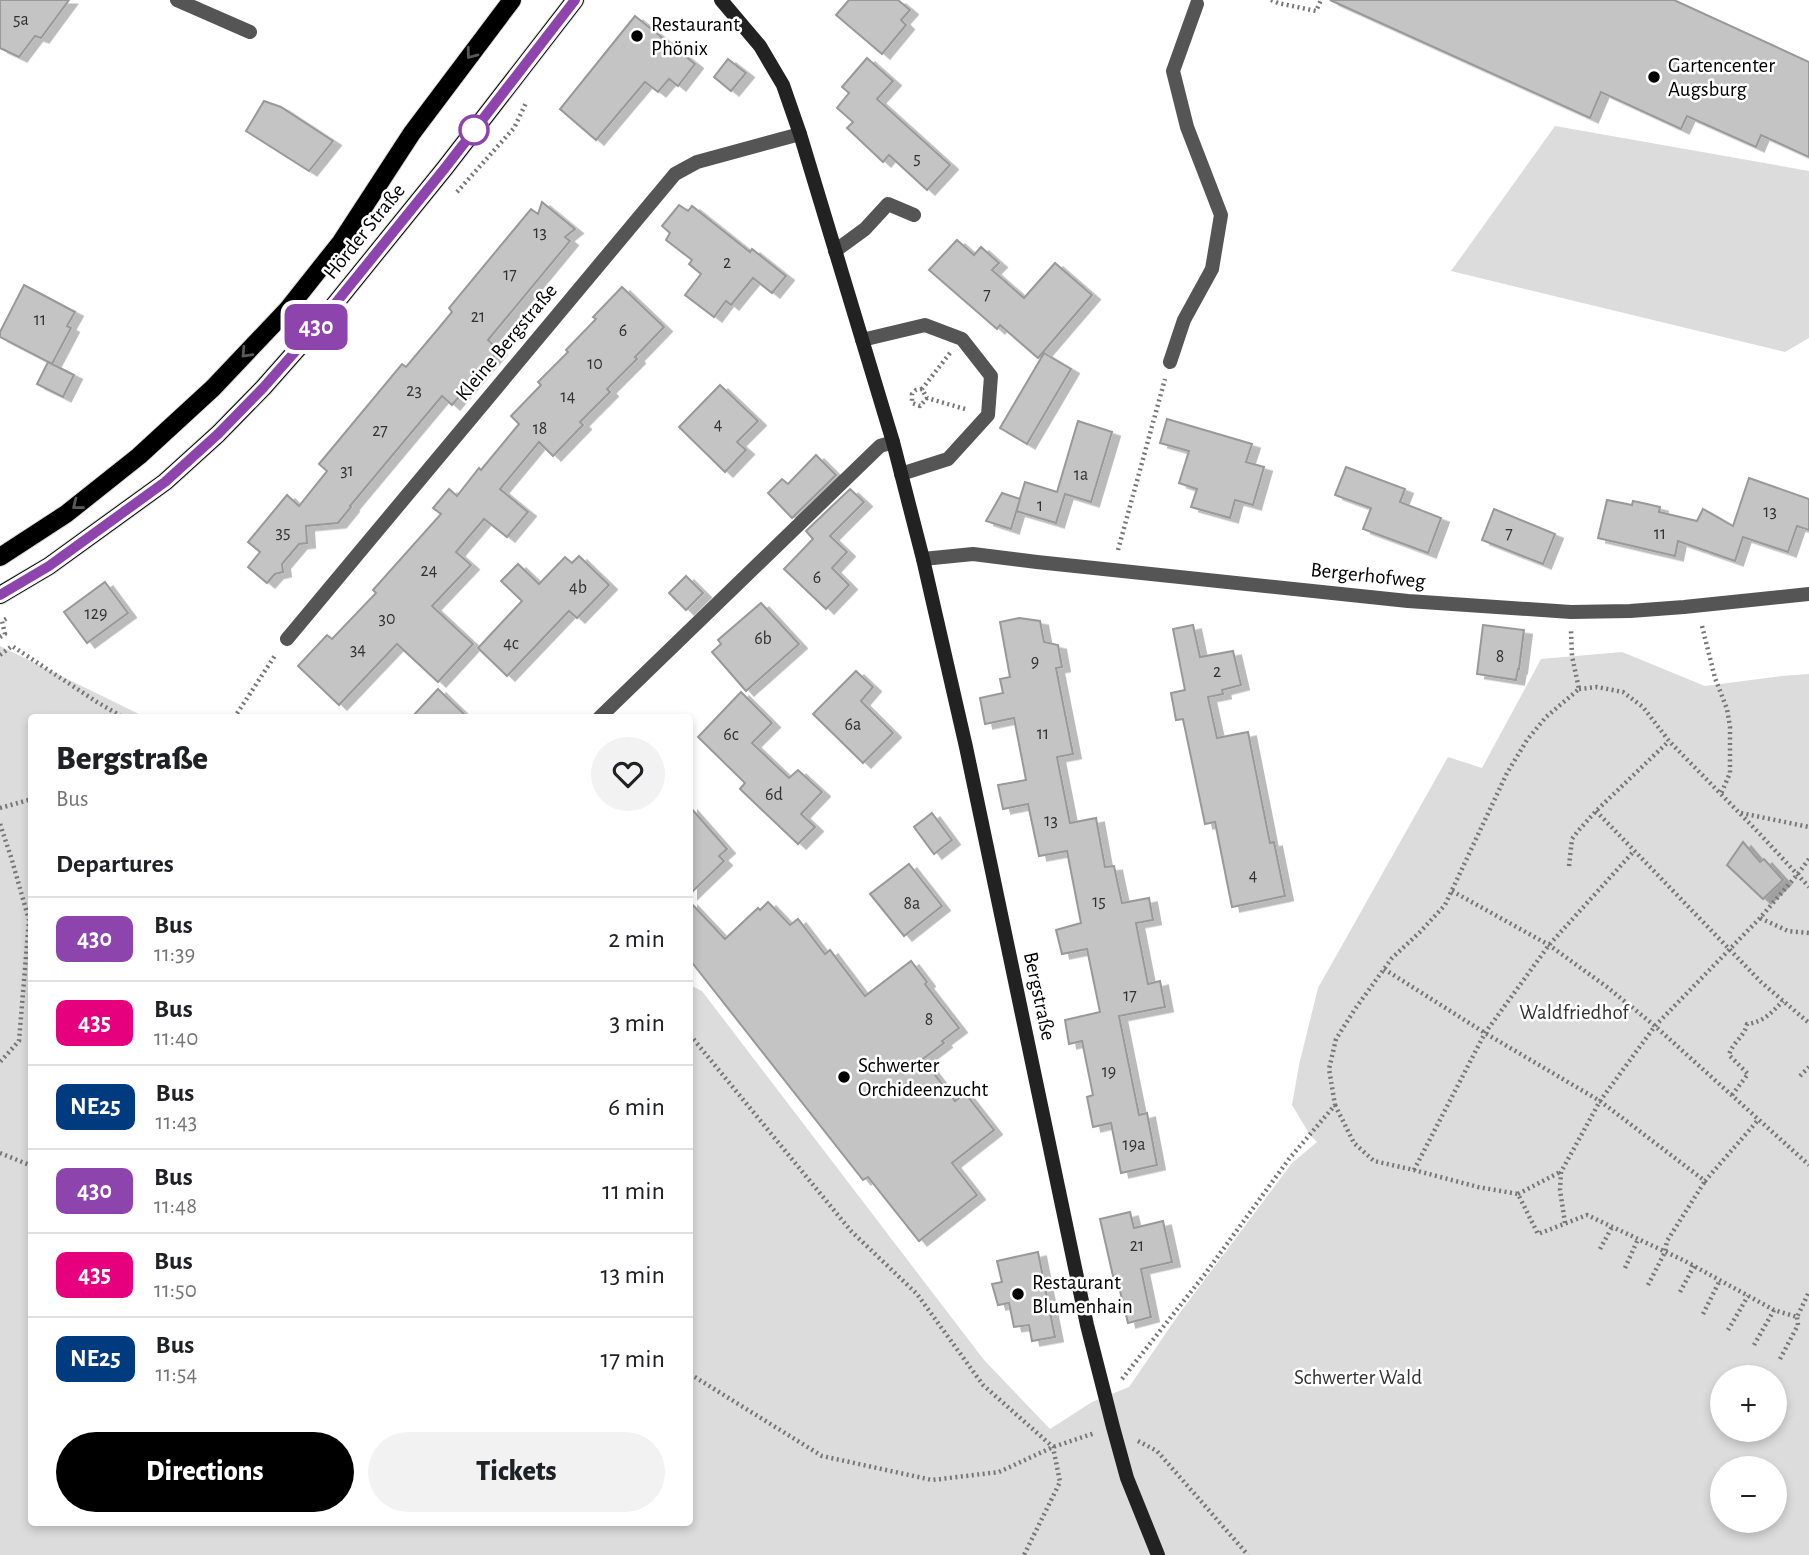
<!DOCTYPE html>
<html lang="en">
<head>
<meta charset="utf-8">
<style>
	body { margin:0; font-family:"Alegreya Sans",sans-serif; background:#f2f2f2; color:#202124; height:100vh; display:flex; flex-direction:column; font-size:26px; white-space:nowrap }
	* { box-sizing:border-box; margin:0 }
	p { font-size:23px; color:#757577 }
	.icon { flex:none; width:38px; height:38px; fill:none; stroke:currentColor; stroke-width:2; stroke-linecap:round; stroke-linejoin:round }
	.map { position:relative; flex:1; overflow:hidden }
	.details { position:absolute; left:28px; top:714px; width:665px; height:812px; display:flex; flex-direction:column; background:#fff; border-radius:7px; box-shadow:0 4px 10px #0003 }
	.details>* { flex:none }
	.badge { padding:0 14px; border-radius:10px; font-size:24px; line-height:46px }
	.controls { position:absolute; left:1710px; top:1365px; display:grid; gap:14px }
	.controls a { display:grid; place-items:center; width:77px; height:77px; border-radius:50%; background:#fff; box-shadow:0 4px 10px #0003; font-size:35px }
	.map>.badge { position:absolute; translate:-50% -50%; box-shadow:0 0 0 4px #fff }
	h2 { padding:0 28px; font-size:26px; line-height:63px }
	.round { display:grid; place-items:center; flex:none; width:74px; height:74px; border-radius:37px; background:#f2f2f2 }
	.summary { display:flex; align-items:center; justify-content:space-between; height:119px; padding:0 28px }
	h1 { font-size:33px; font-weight:800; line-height:52px }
	.button { display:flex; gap:14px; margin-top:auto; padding:14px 28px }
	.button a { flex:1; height:80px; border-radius:42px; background:#000; color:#fff; font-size:28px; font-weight:800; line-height:80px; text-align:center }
	.button a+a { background:#f2f2f2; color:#202124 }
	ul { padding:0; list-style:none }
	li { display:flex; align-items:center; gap:21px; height:84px; padding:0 28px; border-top:2px solid #e0e0e0 }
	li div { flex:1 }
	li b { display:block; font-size:26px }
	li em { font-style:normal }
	li .badge { min-width:77px; font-weight:700; text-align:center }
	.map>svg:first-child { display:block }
</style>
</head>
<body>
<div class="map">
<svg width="1809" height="1555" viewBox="0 0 1809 1555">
	<defs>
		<filter id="shadow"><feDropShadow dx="8" dy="4.5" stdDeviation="0" flood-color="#0004"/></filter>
	</defs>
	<rect width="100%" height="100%" fill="#fff"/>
	<!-- green -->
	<g fill="#dcdcdc" fill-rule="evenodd">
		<path d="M 1555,126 L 1809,171 L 1809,338 L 1785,352 L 1451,271 Z"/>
		<path d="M 0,646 L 145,717 L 32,718 L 32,1522 L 690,1522 L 690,985 L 702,991 L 984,1360 L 1050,1429 L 1092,1402 L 1129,1387 L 1179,1314 L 1292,1163 L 1317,1142 L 1310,1135 L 1292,1105 L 1299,1065 L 1318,988 L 1448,757 L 1482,768 L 1541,659 L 1622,652 L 1705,686 L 1781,676 L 1809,674 L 1809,1555 L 0,1555 ZM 1722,1377 L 1774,1377 L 1774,1430 L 1722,1430 ZM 1722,1468 L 1774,1468 L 1774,1521 L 1722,1521 Z"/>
	</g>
	<!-- building -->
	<g fill="#c4c4c4" stroke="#999" stroke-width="2" filter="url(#shadow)">
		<path d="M 0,0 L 69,0 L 41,38 L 35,36 L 19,57 L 0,48 Z"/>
		<path d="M 849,0 L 898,0 L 910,10 L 901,20 L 906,25 L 882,54 L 836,15 Z"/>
		<path d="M 1330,0 L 1674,0 L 1809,62 L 1809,157 L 1761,135 L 1756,147 L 1687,116 L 1681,129 L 1601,92 L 1590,118 Z"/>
		<path d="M 635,16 L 695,64 L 678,86 L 669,79 L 658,92 L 645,82 L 596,140 L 560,109 Z"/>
		<path d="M 867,58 L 893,81 L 877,99 L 950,165 L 927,190 L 889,155 L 883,162 L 847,128 L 853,122 L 837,108 L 849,93 L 842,87 Z"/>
		<path d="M 728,59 L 746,73 L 731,91 L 714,77 Z"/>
		<path d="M 264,101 L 281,107 L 333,141 L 309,171 L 246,131 Z"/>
		<path d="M 542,202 L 575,229 L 565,237 L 570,241 L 488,340 L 499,350 L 452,405 L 442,396 L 350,506 L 351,507 L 338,523 L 306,526 L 307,543 L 299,544 L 282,564 L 283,572 L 275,574 L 267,583 L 248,567 L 260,552 L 248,542 L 287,495 L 299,506 L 327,471 L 319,464 L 402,364 L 406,367 L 438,329 L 452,312 L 449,308 L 531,209 L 538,214 Z"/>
		<path d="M 679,205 L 688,211 L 692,206 L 750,252 L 752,249 L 786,276 L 772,293 L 753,278 L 731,305 L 726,301 L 714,317 L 685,295 L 701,274 L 689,264 L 692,260 L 666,240 L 670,233 L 662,226 Z"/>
		<path d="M 957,240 L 974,255 L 981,247 L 999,263 L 992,270 L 1024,298 L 1055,263 L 1092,295 L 1038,358 L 1000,325 L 997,329 L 929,270 Z"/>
		<path d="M 24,285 L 75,312 L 67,326 L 71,328 L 52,364 L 0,337 L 0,332 Z"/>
		<path d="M 622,287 L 664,327 L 635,357 L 637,359 L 607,389 L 610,392 L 580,422 L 583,425 L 553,456 L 539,442 L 500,489 L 528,512 L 507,537 L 484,519 L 456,552 L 471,565 L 432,606 L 473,644 L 438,682 L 397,644 L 339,705 L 298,666 L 327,635 L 332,639 L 376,593 L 373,590 L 441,514 L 433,508 L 449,489 L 457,496 L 479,468 L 481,470 L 519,424 L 511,416 L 541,385 L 538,382 L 568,352 L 566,350 L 596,319 L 593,317 Z"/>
		<path d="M 1044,353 L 1071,369 L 1027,444 L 1000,428 Z"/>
		<path d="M 48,362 L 74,375 L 63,397 L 37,384 Z"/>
		<path d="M 720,385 L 758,421 L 737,442 L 746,450 L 725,472 L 679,427 Z"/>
		<path d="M 1167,419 L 1252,444 L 1246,462 L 1264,467 L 1253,505 L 1235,500 L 1230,518 L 1191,507 L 1197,489 L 1179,483 L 1189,451 L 1160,443 Z"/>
		<path d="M 1078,421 L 1112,432 L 1091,502 L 1065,494 L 1056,523 L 1016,511 L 1025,482 L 1057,492 Z"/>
		<path d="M 816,455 L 836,475 L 792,518 L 768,493 L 782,479 L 788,484 Z"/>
		<path d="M 1346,467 L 1405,489 L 1400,502 L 1441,518 L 1428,553 L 1363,529 L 1371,508 L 1335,495 Z"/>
		<path d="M 1749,478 L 1809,499 L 1809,530 L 1797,526 L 1788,552 L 1743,537 L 1735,561 L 1678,541 L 1675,556 L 1598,538 L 1607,500 L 1632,505 L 1633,501 L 1647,504 L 1660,507 L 1659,512 L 1697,521 L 1703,509 L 1733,526 Z"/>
		<path d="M 850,489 L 864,502 L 830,536 L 847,552 L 832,568 L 849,585 L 826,609 L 784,569 L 813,539 L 806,531 Z"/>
		<path d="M 1002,493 L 1020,499 L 1011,529 L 986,521 Z"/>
		<path d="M 1494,509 L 1555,534 L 1543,564 L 1482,540 Z"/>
		<path d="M 579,556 L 609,585 L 577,618 L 569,611 L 507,676 L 478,648 L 522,601 L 501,581 L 518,564 L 539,584 L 565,557 L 572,563 Z"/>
		<path d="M 686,576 L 703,593 L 686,610 L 669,593 Z"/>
		<path d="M 105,582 L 128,613 L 87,643 L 64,612 Z"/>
		<path d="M 761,603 L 799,644 L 746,691 L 712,652 L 721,644 L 718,640 Z"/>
		<path d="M 1019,618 L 1040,621 L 1044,642 L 1058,645 L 1062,667 L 1056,668 L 1073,754 L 1057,757 L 1070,823 L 1096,818 L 1105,867 L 1114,866 L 1122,903 L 1149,898 L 1153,920 L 1136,923 L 1148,984 L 1160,981 L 1165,1007 L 1119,1016 L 1139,1115 L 1147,1113 L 1157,1165 L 1121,1173 L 1111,1123 L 1093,1127 L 1087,1097 L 1093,1095 L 1082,1041 L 1069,1044 L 1065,1020 L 1100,1012 L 1087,949 L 1062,954 L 1056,930 L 1081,923 L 1067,851 L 1039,856 L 1028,804 L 1003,809 L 998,785 L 1026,780 L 1014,718 L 985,724 L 980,698 L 1003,693 L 1000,679 L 1010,677 L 1000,622 Z"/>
		<path d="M 1193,625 L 1200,657 L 1233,651 L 1241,685 L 1222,690 L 1223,694 L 1208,697 L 1217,738 L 1248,732 L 1270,843 L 1274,842 L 1285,896 L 1232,907 L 1215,822 L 1205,824 L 1183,719 L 1176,720 L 1171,693 L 1185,690 L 1173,629 Z"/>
		<path d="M 1483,625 L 1524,630 L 1519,669 L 1518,669 L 1516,680 L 1477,674 Z"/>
		<path d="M 856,671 L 873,687 L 861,701 L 893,733 L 863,763 L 813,714 Z"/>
		<path d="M 438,689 L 468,718 L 411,718 Z"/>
		<path d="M 741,692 L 772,723 L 752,743 L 789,778 L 798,770 L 822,792 L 801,814 L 815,827 L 798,844 L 740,789 L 745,783 L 698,737 Z"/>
		<path d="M 690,807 L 727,849 L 719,856 L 724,861 L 690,894 Z"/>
		<path d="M 932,813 L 952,840 L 934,854 L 914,827 Z"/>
		<path d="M 1743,842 L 1760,862 L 1764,859 L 1783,880 L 1763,899 L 1727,865 Z"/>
		<path d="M 909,864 L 942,906 L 904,936 L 870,894 Z"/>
		<path d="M 690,902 L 725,939 L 758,908 L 760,910 L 768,902 L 790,925 L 798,919 L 825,954 L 830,950 L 865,996 L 911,961 L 927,982 L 925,984 L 959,1028 L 942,1041 L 944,1043 L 923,1059 L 955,1101 L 965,1093 L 994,1130 L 952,1163 L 977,1195 L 919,1241 L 868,1177 L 863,1180 L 690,960 Z"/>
		<path d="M 1130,1212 L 1134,1228 L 1163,1221 L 1172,1262 L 1141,1269 L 1151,1317 L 1128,1323 L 1116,1275 L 1113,1276 L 1100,1219 Z"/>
		<path d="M 1038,1252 L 1055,1337 L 1032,1341 L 1029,1325 L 1014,1327 L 1009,1303 L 998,1305 L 992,1284 L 1002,1282 L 997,1261 Z"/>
	</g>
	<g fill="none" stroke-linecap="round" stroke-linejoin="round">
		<defs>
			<g id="primary">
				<path d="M 0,557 L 66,514 L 139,456 L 213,388 L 287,310 L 341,242 L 412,133 L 512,0"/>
				<path d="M 0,595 L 49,566 L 165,482 L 218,434 L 263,388 L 309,336 L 445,168 L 575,0"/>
			</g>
		</defs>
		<!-- primary casing -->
		<use href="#primary" stroke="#dbdbdb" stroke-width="20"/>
		<!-- path -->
		<g stroke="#777" stroke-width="4.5" stroke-dasharray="2 3.5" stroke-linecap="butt">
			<path d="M 1271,0 L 1278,3 L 1316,11 L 1321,0"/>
			<path d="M 457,192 L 514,128 L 526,103"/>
			<path d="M 950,353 L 922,389 L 927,398 L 965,409"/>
			<path d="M 922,389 L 916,390 L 912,394 L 912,403 L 920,406 L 927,398"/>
			<path d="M 1118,550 L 1165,379"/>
			<path d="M 1702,626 L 1715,678 L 1727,709 L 1730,727 L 1730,773 L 1721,794"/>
			<path d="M 0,637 L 5,634 L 2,621 L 9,617"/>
			<path d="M 0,655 L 12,646 L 97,702 L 124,718"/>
			<path d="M 1579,689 L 1597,687 L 1623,692 L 1643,707 L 1669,741 L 1759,833 L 1809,887"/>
			<path d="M 234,718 L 276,654"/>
			<path d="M 0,808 L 32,799"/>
			<path d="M 1596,811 L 1761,982 L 1809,1023"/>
			<path d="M 1741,813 L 1809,827"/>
			<path d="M 0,824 L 11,857 L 29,920 L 19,1041 L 0,1062"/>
			<path d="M 1809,859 L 1797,875 L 1760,918 L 1788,931 L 1809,933"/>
			<path d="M 1569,866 L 1572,839 L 1578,831 L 1596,811 L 1669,741"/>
			<path d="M 1452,891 L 1549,945 L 1607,987 L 1655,1026 L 1809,1165"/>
			<path d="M 1384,969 L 1485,1033 L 1600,1101 L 1705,1181 L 1759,1119"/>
			<path d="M 690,1035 L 851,1231 L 917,1294 L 983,1385 L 1053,1447 L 1060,1482 L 1024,1555"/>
			<path d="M 1800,1076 L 1809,1067"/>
			<path d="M 1732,1095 L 1748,1074 L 1729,1055 C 1732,1043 1745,1036 1747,1024 C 1764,1022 1772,1012 1783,1001"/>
			<path d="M 1335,1105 L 1354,1143 L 1374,1161 L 1414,1170 L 1478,1187 L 1518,1194 L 1538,1234 L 1587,1215 L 1683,1260 L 1774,1310 L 1797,1317 L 1809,1292"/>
			<path d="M 0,1153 L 32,1166"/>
			<path d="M 1414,1170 L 1485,1033 L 1549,945 L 1634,851"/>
			<path d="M 1518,1194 L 1560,1172"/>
			<path d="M 1565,1223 L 1560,1190 L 1561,1172 L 1600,1101 L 1655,1026 L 1760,918"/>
			<path d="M 1600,1249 L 1612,1227"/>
			<path d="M 1625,1268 L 1638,1239"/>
			<path d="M 1648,1285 L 1665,1252 L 1667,1241 L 1705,1181"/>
			<path d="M 1680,1292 L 1694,1266"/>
			<path d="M 1703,1314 L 1720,1280"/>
			<path d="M 1728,1330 L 1748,1296"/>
			<path d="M 1754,1345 L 1774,1310"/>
			<path d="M 1780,1359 L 1798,1325 L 1797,1317"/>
			<path d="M 690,1374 L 822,1456 L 932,1480 L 999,1472 L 1053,1447 L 1095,1433"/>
			<path d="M 1122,1379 L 1205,1274 L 1289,1159 L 1335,1105 L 1329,1069 L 1336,1039 L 1355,1009 L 1392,958 L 1420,932 L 1445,905 L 1507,773 L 1527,740 L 1546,717 L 1579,689 L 1572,656 L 1571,631"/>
			<path d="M 1138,1441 L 1157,1451 L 1248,1555"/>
		</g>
		<!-- lane -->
		<g stroke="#555" stroke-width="14">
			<path d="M 177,0 L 250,32"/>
			<path d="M 835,251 L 865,229 L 888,204 L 914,215"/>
			<path d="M 862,340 L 925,325 L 962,339 L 991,376 L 988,415 L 948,459 L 901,474"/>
			<path d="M 1170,362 L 1184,320 L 1212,269 L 1221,215 L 1187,127 L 1173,71 L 1197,4"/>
		</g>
		<!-- street -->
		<g stroke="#555" stroke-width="14">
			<path d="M 923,559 L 973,554 L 1037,562 L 1408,601 L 1571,612 L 1630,611 L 1684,607 L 1809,594"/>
			<path d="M 287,639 L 675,174 L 697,162 L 800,134"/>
			<path d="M 599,718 L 880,446 L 893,442"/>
		</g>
		<!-- secondary -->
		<path stroke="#222" stroke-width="14" d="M 721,0 L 760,46 L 783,85 L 800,134 L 893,442 L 923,559 L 966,747 L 1087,1325 L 1113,1427 L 1127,1478 L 1158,1555"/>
		<!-- primary -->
		<use href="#primary" stroke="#000" stroke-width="18"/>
	</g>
	<!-- one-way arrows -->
	<defs><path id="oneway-chevron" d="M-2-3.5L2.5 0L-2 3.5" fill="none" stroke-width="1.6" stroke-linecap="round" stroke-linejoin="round" transform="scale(1.75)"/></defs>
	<g stroke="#595959">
		<use href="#oneway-chevron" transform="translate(471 54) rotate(127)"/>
		<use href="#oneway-chevron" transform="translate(246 353) rotate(133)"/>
		<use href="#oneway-chevron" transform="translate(77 505) rotate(142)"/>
	</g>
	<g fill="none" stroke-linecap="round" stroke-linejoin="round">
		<defs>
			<path id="line" d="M 0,595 L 49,566 L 165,482 L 218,434 L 263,388 L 309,336 L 445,168 L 575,0"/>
		</defs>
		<!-- line casing -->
		<use href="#line" stroke="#fff" stroke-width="16"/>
		<!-- line -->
		<use href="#line" stroke="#8e44ad" stroke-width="10"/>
	</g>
	<!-- markers -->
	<g fill="#000" stroke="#fff" stroke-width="2.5">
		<circle cx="637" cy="36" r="7"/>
		<circle cx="1654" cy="77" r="7"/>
		<circle cx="844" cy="1077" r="7"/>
		<circle cx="1018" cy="1294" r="7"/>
	</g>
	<circle fill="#fff" stroke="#8e44ad" stroke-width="3.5" cx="474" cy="130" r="14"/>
	<g text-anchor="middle" stroke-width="5" stroke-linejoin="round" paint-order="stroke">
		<!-- number labels -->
		<g font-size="18" fill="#313131">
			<text x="21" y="25">5a</text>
			<text x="917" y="164">5</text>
			<text x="540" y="238">13</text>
			<text x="727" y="268">2</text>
			<text x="510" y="280">17</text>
			<text x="987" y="300">7</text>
			<text x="478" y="322">21</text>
			<text x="40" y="325">11</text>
			<text x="623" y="336">6</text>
			<text x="595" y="369">10</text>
			<text x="414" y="396">23</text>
			<text x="568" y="402">14</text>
			<text x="718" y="430">4</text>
			<text x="540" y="434">18</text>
			<text x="380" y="436">27</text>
			<text x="347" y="476">31</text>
			<text x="1081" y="480">1a</text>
			<text x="1040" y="511">1</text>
			<text x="1770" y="517">13</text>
			<text x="283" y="538">35</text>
			<text x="1509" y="539">7</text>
			<text x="1660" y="539">11</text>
			<text x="429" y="576">24</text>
			<text x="817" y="583">6</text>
			<text x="578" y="593">4b</text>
			<text x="96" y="619">129</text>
			<text x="387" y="624">30</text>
			<text x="763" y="644">6b</text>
			<text x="511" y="649">4c</text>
			<text x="358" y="655">34</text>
			<text x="1500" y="662">8</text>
			<text x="1035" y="667">9</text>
			<text x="1217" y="677">2</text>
			<text x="853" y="730">6a</text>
			<text x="1043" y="739">11</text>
			<text x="731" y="740">6c</text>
			<text x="774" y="800">6d</text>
			<text x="1051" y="826">13</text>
			<text x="1253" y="881">4</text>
			<text x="1099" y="907">15</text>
			<text x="912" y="909">8a</text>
			<text x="1130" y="1001">17</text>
			<text x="929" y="1025">8</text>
			<text x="1109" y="1077">19</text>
			<text x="1134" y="1150">19a</text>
			<text x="1137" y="1251">21</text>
		</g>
		<!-- poi labels -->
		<g font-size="21" fill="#000" stroke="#fff" text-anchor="start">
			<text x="651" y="31">Restaurant<tspan x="651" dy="24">Phönix</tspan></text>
			<text x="1668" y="72">Gartencenter<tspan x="1668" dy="24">Augsburg</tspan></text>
			<text x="858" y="1072">Schwerter<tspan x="858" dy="24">Orchideenzucht</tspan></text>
			<text x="1032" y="1289">Restaurant<tspan x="1032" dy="24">Blumenhain</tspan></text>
		</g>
		<!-- street labels -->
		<g font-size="21" fill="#000" stroke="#fff">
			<text transform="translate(364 231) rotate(-51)" y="7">Hörder Straße</text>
			<text transform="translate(506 342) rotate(-50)" y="7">Kleine Bergstraße</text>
			<text transform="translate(1368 575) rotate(6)" y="7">Bergerhofweg</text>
			<text transform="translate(1040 996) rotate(78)" y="7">Bergstraße</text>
		</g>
		<!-- park labels -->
		<g font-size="21" fill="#333" stroke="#fff">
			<text x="1574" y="1019">Waldfriedhof</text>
			<text x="1358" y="1384">Schwerter Wald</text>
		</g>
	</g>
</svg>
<div class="controls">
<a>+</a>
<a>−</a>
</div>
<b class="badge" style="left:316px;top:327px;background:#8e44ad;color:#fff">430</b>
<section class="details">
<div class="summary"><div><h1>Bergstraße</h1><p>Bus</p></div><a class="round"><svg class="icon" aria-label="heart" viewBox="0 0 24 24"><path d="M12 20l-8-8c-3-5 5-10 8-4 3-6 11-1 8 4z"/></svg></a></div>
<h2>Departures</h2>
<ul>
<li><span class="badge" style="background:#8e44ad;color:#fff">430</span><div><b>Bus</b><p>11:39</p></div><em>2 min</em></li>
<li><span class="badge" style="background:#e6007e;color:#fff">435</span><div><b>Bus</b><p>11:40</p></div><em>3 min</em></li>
<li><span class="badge" style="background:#003b80;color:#fff">NE25</span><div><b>Bus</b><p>11:43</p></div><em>6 min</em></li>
<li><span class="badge" style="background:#8e44ad;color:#fff">430</span><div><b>Bus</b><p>11:48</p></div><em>11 min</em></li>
<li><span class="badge" style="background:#e6007e;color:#fff">435</span><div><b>Bus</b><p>11:50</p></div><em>13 min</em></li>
<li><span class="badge" style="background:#003b80;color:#fff">NE25</span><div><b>Bus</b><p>11:54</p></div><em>17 min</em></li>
</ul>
<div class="button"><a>Directions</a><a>Tickets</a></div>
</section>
</div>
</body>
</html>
